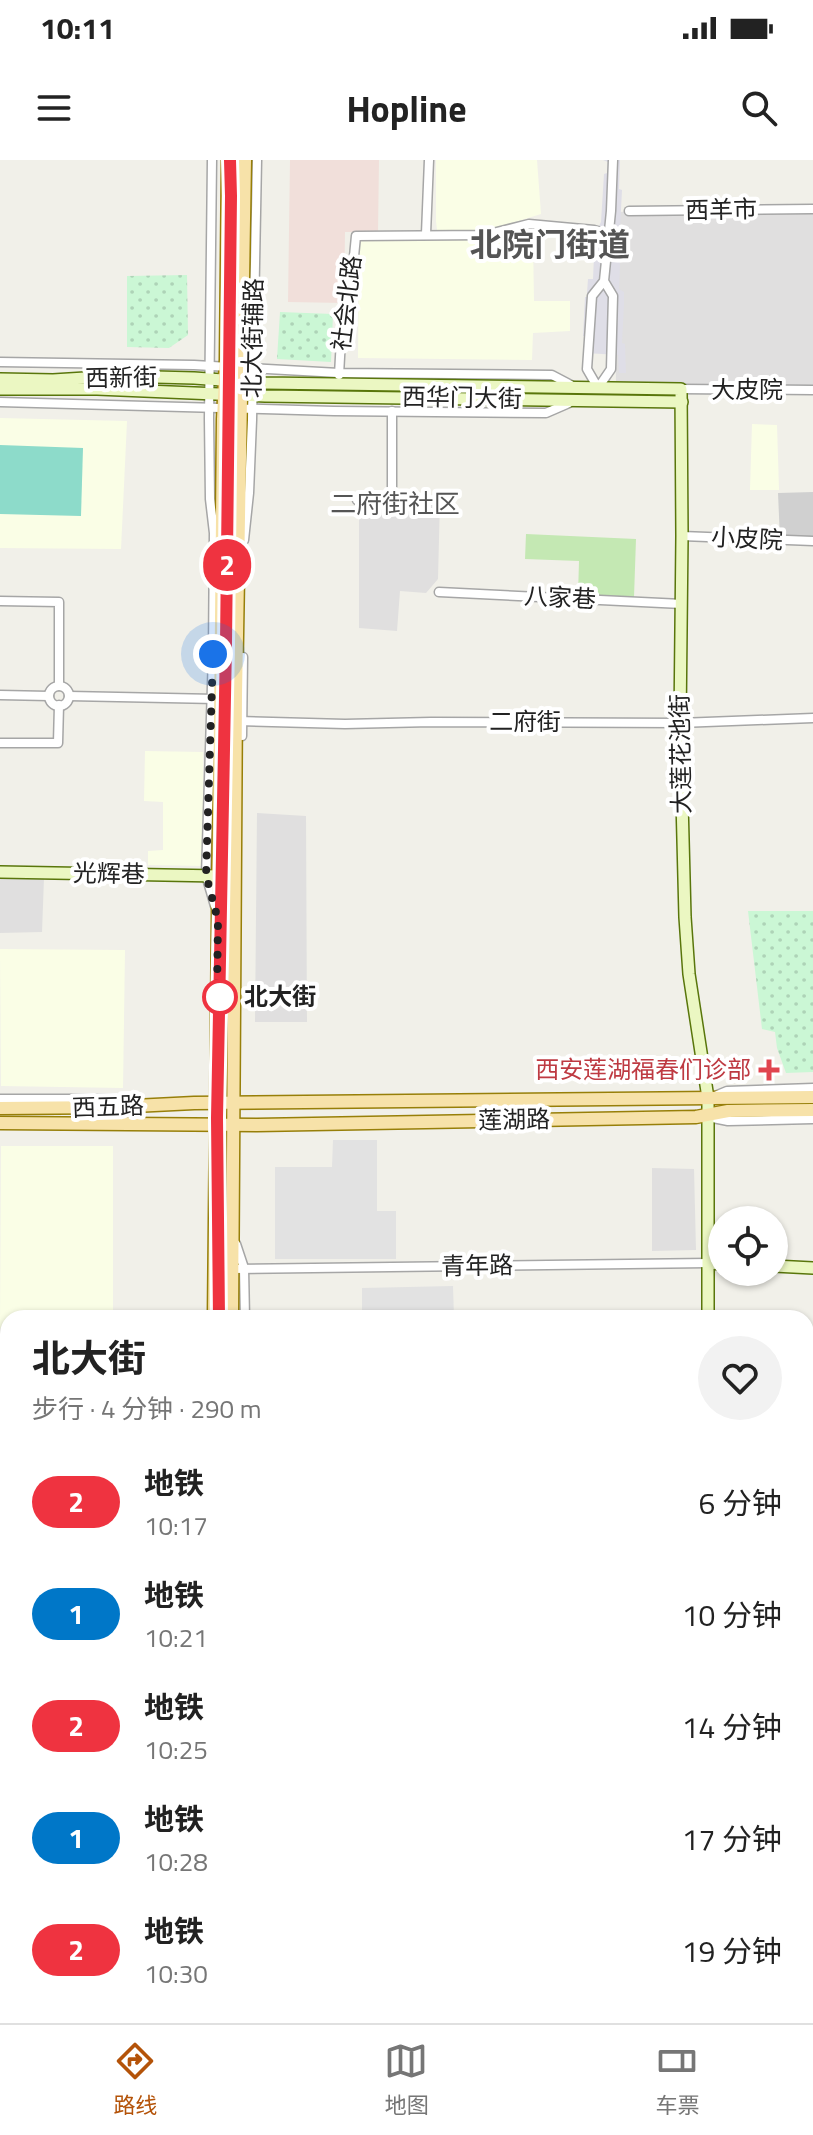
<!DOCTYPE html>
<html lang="zh">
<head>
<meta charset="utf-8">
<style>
	body { margin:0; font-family:"Titillium Web","Noto Sans SC",sans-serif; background:#f2f2f2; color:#222; height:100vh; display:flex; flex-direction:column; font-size:30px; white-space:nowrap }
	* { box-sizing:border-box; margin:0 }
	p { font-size:26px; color:#767676 }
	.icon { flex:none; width:44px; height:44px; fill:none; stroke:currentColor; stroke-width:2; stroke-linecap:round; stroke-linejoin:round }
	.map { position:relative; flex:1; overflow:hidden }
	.details { position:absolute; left:0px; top:1150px; width:814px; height:714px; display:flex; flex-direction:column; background:#fff; border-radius:24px 24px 0 0; box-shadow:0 2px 6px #0004 }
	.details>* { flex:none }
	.badge { padding:0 16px; border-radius:26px; font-size:28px; line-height:52px }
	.controls { position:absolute; left:708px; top:1046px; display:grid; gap:16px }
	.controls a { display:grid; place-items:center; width:80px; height:80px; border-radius:50%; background:#fff; box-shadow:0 2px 6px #0004; font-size:40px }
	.you { position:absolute; width:40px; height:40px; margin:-20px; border:6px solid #fff; border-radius:50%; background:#1a73e8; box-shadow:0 0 0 12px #1a73e833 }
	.map>.badge { position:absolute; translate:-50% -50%; box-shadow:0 0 0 4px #fff }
	.round { display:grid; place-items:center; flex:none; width:84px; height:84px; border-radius:42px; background:#f2f2f2 }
	.overview { display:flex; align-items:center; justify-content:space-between; height:136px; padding:0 32px }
	h1 { font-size:38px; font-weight:700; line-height:60px }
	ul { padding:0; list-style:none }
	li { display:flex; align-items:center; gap:24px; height:112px; padding:0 32px }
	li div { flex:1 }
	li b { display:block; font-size:30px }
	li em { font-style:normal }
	li .badge { min-width:88px; font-weight:700; text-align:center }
	.status { display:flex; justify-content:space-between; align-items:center; height:56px; padding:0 40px; background:#fff; direction:ltr }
	.status svg { height:22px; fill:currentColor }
	header { display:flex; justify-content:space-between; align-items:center; height:104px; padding:0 32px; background:#fff; font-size:36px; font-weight:700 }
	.menu { display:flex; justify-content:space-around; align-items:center; height:112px; border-top:2px solid #e0e0e0; background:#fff; font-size:22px; color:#767676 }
	.menu a { display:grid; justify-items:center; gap:4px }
	.menu .active { color:#b45309 }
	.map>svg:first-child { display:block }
</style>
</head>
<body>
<div class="status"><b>10:11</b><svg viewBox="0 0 49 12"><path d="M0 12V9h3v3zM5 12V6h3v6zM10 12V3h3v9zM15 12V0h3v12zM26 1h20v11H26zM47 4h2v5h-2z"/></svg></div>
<header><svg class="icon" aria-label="menu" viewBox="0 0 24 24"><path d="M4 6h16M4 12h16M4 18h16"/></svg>Hopline<svg class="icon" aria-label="search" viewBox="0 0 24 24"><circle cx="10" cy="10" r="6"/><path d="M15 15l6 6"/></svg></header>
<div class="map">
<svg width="813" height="1863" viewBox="0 0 813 1863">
	<defs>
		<pattern id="park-dots" width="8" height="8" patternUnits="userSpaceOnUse" patternTransform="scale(2)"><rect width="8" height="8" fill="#cbf7d5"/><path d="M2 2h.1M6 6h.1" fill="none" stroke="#aed3b7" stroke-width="1.8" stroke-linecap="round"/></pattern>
	</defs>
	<rect width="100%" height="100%" fill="#f1f0e9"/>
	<!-- residential -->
	<g fill="#e0dfdf">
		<path d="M 738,49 L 813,49 L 813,226 L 678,227 L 616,224 L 615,52 Z"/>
		<path d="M 359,337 L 440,339 L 438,419 L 426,433 L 400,431 L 397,471 L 359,468 Z"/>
		<path d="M 257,653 L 306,656 L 307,862 L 255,862 Z"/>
		<path d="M 0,718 L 44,718 L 42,772 L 0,773 Z"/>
		<path d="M 652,1008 L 694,1009 L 696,1090 L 652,1091 Z"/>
	</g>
	<!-- commercial -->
	<path fill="#f1dfda" d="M 290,0 L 379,0 L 378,72 L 345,72 L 344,143 L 288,142 Z"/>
	<!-- education -->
	<g fill="#fafee6">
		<path d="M 436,0 L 537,0 L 541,54 L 490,70 L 437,70 L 436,61 Z"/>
		<path d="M 359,76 L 533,81 L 534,141 L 570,141 L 570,171 L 533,173 L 532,200 L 358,198 Z"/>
		<path d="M 0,258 L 127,261 L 121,389 L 0,388 Z"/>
		<path d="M 752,264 L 777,265 L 779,330 L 750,330 Z"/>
		<path d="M 145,591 L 203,592 L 203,706 L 148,705 L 148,691 L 163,690 L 163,642 L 144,641 Z"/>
		<path d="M 0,789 L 125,790 L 123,928 L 1,926 Z"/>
		<path d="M 1,986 L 113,986 L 113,1158 L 8,1158 L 8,1169 L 0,1168 Z"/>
		<path d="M 813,1454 L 813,1532 L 806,1532 L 806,1455 Z"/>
	</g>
	<!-- religious -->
	<path fill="#d0d0d0" d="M 813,332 L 813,379 L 780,379 L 778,333 Z"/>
	<!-- grass -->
	<g fill="#c4e8b3">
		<path d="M 526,374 L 636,379 L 634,437 L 578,435 L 579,401 L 525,399 Z"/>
		<path d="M 164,1856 L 280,1856 L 277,1863 L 167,1863 Z"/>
	</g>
	<!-- park -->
	<g fill="url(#park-dots)">
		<path d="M 187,115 L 188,175 L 169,188 L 127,187 L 127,116 Z"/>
		<path d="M 280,152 L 333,154 L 331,202 L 277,199 Z"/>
		<path d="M 748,751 L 813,751 L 813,912 L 786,913 L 777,888 L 775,872 L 762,869 Z"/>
		<rect x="806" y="1746" width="7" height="55"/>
		<path d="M 8,1761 L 8,1806 L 0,1806 L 0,1762 Z"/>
	</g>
	<!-- pitch -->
	<g fill="#8ddbca">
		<path d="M 0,285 L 83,288 L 81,356 L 0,354 Z"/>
		<path d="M 0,1211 L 3,1211 L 1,1359 L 0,1359 Z"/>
	</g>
	<!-- parking -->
	<g fill="#e2e2e2">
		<path d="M 333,980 L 377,980 L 377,1051 L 396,1051 L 396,1099 L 275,1099 L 275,1007 L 332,1007 Z"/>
		<path d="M 453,1126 L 454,1158 L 362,1158 L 362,1128 Z"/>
	</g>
	<!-- plaza -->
	<path fill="#dfdee7" d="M 603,0 L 620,0 L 619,29 L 622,30 L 620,69 L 622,70 L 621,81 L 618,82 L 617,93 L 619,94 L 620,106 L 619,129 L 624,132 L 624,144 L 622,183 L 625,184 L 626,213 L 619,213 L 618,195 L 586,193 L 586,176 L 583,176 L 585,137 L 590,137 L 590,133 L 587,133 L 588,119 L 593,119 L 595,74 L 601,62 L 604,14 L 607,13 L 608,2 Z"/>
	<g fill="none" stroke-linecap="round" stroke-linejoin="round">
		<defs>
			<g id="street">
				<path d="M 212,0 L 209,259 L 210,339 L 214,373 L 213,494 L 206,715 L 215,746"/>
				<path d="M 629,51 L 813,49"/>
				<path d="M 426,74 L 429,0"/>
				<path d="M 604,121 L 613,136 L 611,209 L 598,228 L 587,209 L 592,136 L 604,121 L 611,51 L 613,0"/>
				<path d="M 0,202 L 194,205 L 339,213 L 552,215 L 571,225"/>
				<path d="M 339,215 L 341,179 L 349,148 L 356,76 L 485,75 L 529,64 L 594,70 L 608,74"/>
				<path d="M 681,229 L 813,230"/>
				<path d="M 0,242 L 334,251 L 546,253 L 569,243"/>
				<path d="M 357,340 L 392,340 L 392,251"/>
				<path d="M 682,376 L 813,381"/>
				<path d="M 244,380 L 249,333 L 252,260 L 257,0"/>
				<path d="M 439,432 L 682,444"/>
				<path d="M 0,441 L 59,442 L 59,526"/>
				<circle cx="59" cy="536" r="10"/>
				<path d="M 0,535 L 49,536"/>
				<path d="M 69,536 L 216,539"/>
				<path d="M 238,561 L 345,564 L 431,562 L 680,563 L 813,558"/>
				<path d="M 242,576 L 243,497"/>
				<path d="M 0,583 L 58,583 L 59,545"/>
				<path d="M 715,936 L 727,931 L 813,928"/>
				<path d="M 0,939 L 121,939 L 137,942"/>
				<path d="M 708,957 L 728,961 L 813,959"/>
				<path d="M 236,1084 L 244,1108 L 245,1158"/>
				<path d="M 232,1109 L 709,1103"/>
				<path d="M 0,1624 L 8,1625"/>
				<path d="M 806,1665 L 813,1665"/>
			</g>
			<g id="secondary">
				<path d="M 0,219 L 53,220 L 117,216 L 194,218 L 265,223 L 681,229 L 682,376 L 680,563 L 685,757 L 689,814 L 708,938 L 708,1158"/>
				<path d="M 0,229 L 97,229 L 265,236 L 682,242"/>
				<path d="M 0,712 L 219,716"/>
				<path d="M 709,1103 L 722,1104"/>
				<path d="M 774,1106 L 813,1108"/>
				<path d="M 0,1181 L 8,1181"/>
				<path d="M 806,1442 L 813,1442"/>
				<path d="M 0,1445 L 8,1445"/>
				<path d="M 806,1719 L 813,1719"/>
				<path d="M 0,1731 L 8,1730"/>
			</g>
			<g id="primary">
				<path d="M 0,948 L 114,947 L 194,943 L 813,937"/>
				<path d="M 0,963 L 257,965 L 696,957 L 728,951 L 813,950"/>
				<path d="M 214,1158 L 223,259 L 226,199 L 228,0"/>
				<path d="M 232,1158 L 236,535 L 245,0"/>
				<path d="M 149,1856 L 152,1863"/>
				<path d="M 324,1856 L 330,1863"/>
				<path d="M 110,1863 L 118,1856"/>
				<path d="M 291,1863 L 295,1856"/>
				<path d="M 681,1863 L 813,1860"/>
			</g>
		</defs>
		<!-- street casing -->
		<use href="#street" stroke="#a6a6a6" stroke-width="11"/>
		<!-- secondary casing -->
		<use href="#secondary" stroke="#59760b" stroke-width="14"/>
		<!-- primary casing -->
		<use href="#primary" stroke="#977f09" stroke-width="15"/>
		<!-- street -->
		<use href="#street" stroke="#fff" stroke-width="8"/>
		<!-- secondary -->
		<use href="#secondary" stroke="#ebf7c2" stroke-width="11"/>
		<!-- primary -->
		<use href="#primary" stroke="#f7e2a9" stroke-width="12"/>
	</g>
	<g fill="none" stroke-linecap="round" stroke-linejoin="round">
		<defs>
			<path id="line" d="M 219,1158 L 217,958 L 226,484 L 231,36 L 230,0"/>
		</defs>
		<!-- line casing -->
		<use href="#line" stroke="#fff" stroke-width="18"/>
		<!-- line -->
		<use href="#line" stroke="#ef3340" stroke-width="12"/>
		<!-- walk -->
		<path stroke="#222" stroke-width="8" stroke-dasharray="0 14.4" d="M 213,494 L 206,715 L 218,760 L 217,833 L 220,837"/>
	</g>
	<!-- markers -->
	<circle fill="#fff" stroke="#ef3340" stroke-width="4" cx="220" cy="837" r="16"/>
	<path fill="#e0444e" stroke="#fff" stroke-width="3" d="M765 898h8v8h8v8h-8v8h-8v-8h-8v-8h8z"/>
	<g text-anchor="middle" stroke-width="8" stroke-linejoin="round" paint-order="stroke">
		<!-- street labels -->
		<g font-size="24" fill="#222" stroke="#fff">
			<text transform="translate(721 50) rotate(-1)" y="8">西羊市</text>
			<text transform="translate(347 143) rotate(-83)" y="8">社会北路</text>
			<text transform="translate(253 178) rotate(-89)" y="8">北大街辅路</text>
			<text transform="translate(121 218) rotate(-1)" y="8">西新街</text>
			<text x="747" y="238">大皮院</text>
			<text transform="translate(462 238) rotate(1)" y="8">西华门大街</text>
			<text transform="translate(747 379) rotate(3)" y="8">小皮院</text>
			<text transform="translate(560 438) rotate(3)" y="8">八家巷</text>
			<text x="525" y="570">二府街</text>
			<text transform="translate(681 594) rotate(-91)" y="8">大莲花池街</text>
			<text transform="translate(109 714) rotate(1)" y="8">光辉巷</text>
			<text transform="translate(108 947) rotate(-2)" y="8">西五路</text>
			<text transform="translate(514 960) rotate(-1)" y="8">莲湖路</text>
			<text transform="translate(477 1106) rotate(-1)" y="8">青年路</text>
		</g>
		<!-- stop labels -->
		<g font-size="24" font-weight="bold" fill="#222" stroke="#fff" text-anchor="start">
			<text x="244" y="845">北大街</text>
		</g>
		<!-- health labels -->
		<g font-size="24" fill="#be3a42" stroke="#fff" text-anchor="end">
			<text x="751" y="918">西安莲湖福春们诊部</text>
		</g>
		<!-- neighbourhood labels -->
		<g font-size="26" fill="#555" stroke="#fff">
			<text x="395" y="353">二府街社区</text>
		</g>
		<!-- district labels -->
		<g font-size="32" font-weight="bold" fill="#555" stroke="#fff">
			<text x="550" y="96">北院门街道</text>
		</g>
	</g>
</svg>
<div class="controls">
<a><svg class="icon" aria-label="locate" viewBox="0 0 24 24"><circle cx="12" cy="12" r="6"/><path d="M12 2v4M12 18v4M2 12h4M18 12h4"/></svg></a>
</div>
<div class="you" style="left:213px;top:494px"></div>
<b class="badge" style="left:227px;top:405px;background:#ef3340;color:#fff">2</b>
<section class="details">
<div class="overview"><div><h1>北大街</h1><p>步行 · 4 分钟 · 290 m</p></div><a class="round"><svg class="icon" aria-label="heart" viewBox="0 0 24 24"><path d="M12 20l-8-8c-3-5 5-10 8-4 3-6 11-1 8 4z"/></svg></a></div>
<ul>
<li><span class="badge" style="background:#ef3340;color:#fff">2</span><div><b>地铁</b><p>10:17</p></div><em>6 分钟</em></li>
<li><span class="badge" style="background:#0077c8;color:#fff">1</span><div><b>地铁</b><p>10:21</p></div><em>10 分钟</em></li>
<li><span class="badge" style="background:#ef3340;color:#fff">2</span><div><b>地铁</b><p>10:25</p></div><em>14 分钟</em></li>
<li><span class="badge" style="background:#0077c8;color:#fff">1</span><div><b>地铁</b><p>10:28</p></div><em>17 分钟</em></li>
<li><span class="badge" style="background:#ef3340;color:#fff">2</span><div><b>地铁</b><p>10:30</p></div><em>19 分钟</em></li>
</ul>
</section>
</div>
<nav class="menu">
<a class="active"><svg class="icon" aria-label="directions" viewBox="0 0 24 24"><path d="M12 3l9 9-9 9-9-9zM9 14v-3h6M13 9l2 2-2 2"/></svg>路线</a>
<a><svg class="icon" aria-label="map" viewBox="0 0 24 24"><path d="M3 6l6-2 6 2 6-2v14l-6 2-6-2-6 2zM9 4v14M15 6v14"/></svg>地图</a>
<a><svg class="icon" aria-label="tickets" viewBox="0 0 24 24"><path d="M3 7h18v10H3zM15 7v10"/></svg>车票</a>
</nav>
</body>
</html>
